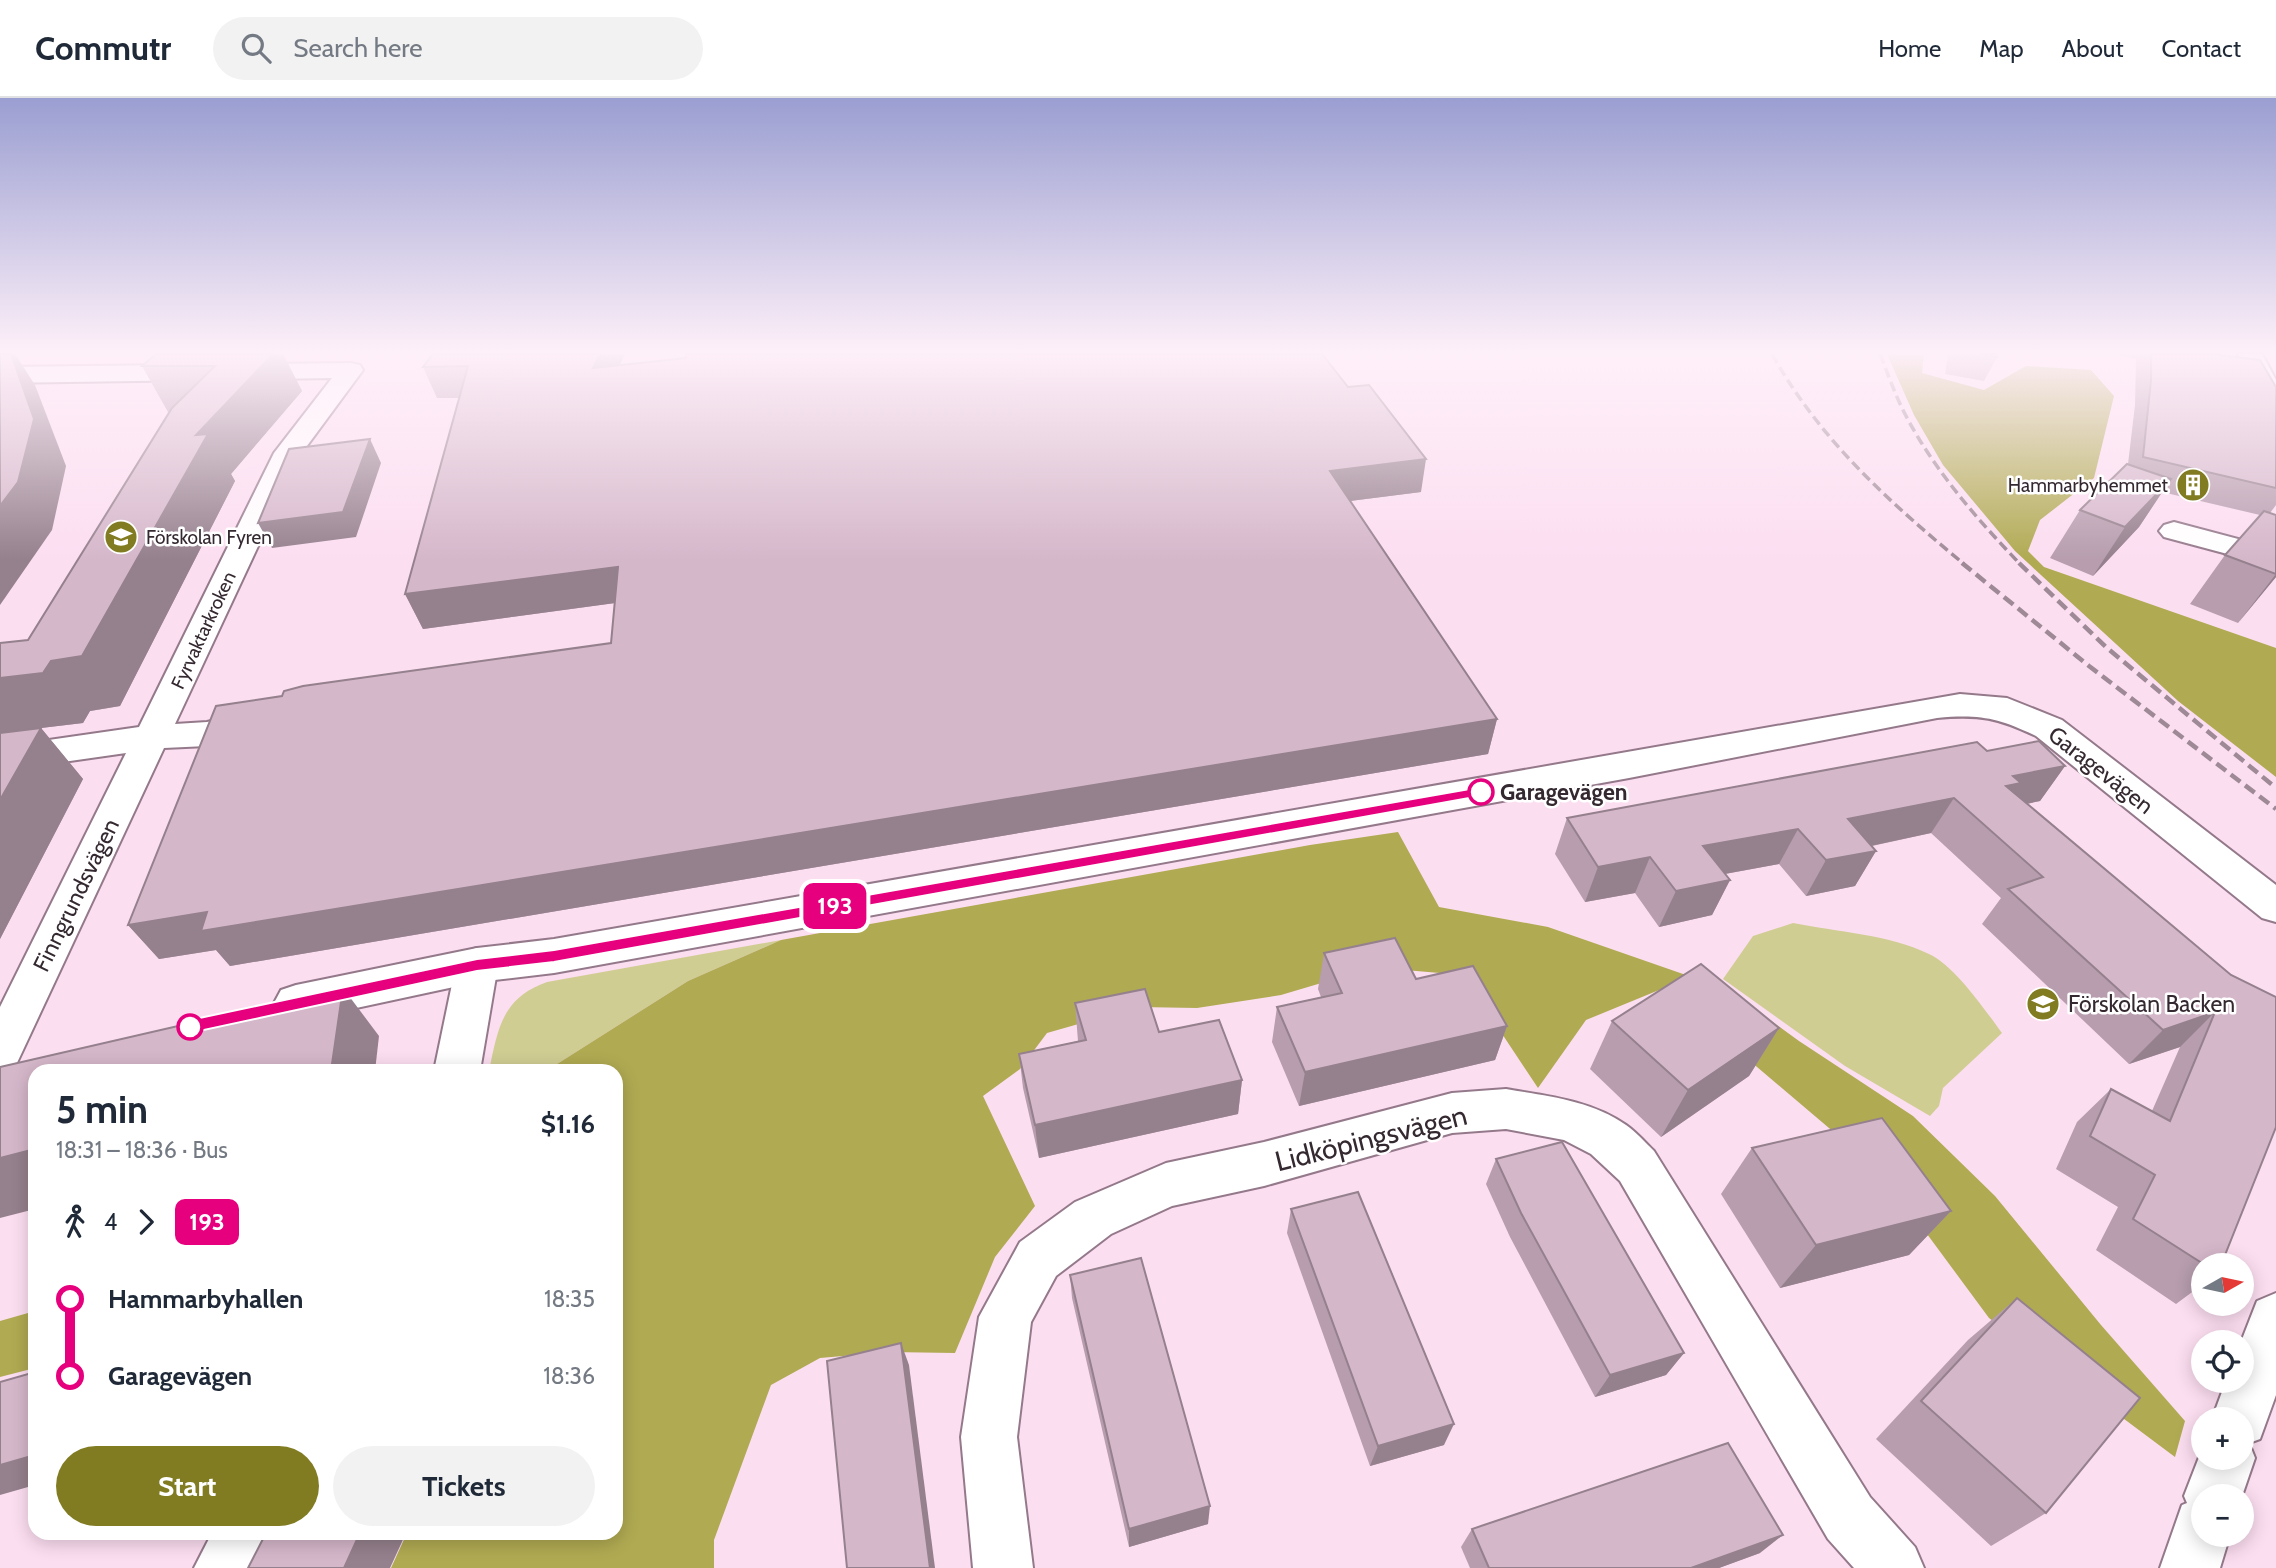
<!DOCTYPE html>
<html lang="en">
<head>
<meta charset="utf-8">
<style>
	body { margin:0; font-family:Cabin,sans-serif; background:#f2f2f3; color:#1f2937; height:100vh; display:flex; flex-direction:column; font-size:26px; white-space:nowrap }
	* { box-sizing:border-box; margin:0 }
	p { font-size:23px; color:#747a83 }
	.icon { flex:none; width:38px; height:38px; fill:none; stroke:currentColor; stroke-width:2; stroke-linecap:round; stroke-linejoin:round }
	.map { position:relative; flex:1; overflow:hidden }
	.panel { position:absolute; left:28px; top:966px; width:595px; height:476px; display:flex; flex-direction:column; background:#fff; border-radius:21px; box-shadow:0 4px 18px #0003 }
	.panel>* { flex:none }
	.badge { padding:0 14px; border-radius:10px; font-size:24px; line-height:46px }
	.needle { width:46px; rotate:81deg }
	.fabs { position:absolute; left:2191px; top:1155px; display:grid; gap:14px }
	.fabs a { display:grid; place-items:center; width:63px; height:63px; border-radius:50%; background:#fff; box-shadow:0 4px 18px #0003; font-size:35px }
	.map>.badge { position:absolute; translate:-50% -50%; box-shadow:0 0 0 4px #fff }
	.legs { display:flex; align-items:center; gap:10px; height:77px; padding:0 28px; font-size:23px }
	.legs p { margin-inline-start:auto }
	.headline { display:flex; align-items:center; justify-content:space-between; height:119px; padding:0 28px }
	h1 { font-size:38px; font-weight:700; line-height:52px }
	.button { display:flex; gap:14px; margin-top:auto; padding:14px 28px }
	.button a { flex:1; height:80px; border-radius:42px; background:#817b21; color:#fff; font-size:28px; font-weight:700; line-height:80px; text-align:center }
	.button a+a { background:#f2f2f3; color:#1f2937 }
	ul { padding:0 28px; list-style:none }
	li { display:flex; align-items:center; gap:24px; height:77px; font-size:26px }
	li i { display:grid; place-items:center; width:10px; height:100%; margin:0 9px; background:currentColor }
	li i::after { content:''; width:18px; height:18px; margin:-9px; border:5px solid; border-radius:50%; background:#fff }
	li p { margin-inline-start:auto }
	li:first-child i { background:linear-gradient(#0000 50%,currentColor 0) }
	li:last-child i { background:linear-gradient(currentColor 50%,#0000 0) }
	header { display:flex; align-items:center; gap:42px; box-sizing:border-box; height:98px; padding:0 35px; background:#fff; border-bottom:2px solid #e0e1e3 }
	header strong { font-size:33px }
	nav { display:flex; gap:38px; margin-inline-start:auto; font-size:24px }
	.search { width:490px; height:63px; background:#f2f2f3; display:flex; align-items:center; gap:18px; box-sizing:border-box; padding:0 24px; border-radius:38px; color:#747a83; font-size:26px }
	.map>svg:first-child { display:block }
</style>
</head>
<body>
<header>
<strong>Commutr</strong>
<div class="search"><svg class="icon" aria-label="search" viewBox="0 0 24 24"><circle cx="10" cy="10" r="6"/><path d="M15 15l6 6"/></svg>Search here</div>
<nav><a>Home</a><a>Map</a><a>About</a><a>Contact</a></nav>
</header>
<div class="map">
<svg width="2276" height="1470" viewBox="0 0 2276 1470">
	<rect width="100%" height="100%" fill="#fcdef1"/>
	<!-- green -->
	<g fill="#d0cd93">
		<path d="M 1793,825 C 1837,834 1888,836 1929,856 C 1955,868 1985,912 2002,935 L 1943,990 L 1939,1008 L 1930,1018 L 1845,968 L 1723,881 L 1753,838 Z"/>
		<path d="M 781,842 L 688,883 L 546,973 L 489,973 C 498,930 502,900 547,884 Z"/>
	</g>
	<!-- forest -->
	<g fill="#b0aa52">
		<path d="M 1887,256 L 1924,256 L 1922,275 L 1984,292 L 2026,268 L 2091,272 L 2114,298 L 2094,380 L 2040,422 L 2028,453 L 2044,469 L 2276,550 L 2276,679 L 2178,603 L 2015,453 L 1943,367 L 1914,317 Z"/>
		<path d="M 1398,734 L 1439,809 L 1548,829 L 1729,892 L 1799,943 L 1913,1018 L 1995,1098 L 2101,1227 L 2185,1323 L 2175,1359 L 1989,1220 L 1882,1075 L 1664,890 L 1586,922 L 1538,990 L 1463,877 L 1393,871 L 1345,878 L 1281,897 L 1197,910 L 1138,909 L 1047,935 L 1020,971 L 983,998 L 1035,1108 L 995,1159 L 955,1255 L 889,1254 L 820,1260 L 771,1287 L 714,1442 L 714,1470 L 391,1470 L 407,1435 L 616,1435 L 616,973 L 546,973 L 688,883 L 781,842 L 1310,747 Z"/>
		<path d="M 35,1213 L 35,1270 L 0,1279 L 0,1223 Z"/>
	</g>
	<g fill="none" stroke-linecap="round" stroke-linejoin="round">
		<defs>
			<g id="minor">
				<path d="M 2238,256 L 2262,256 L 2276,282 L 2276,314 L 2267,311 L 2263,306 Z"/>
				<path d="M 351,265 L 360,267 L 363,272 L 301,356 L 175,626 L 207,624 L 255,613 L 267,617 L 273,625 L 267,633 L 207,648 L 164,650 L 16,967 L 0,973 L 0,909 L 126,655 L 0,673 L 0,649 L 139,629 L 274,355 L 332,280 L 0,285 L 0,269 Z"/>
				<path d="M 2174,424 L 2276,451 L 2276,469 L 2164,439 L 2159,433 L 2164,427 Z"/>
				<path d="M 477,850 L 492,855 L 498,867 L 480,973 L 434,973 L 456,867 L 462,855 Z"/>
				<path d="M 1506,991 C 1546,998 1591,1002 1626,1027 C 1636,1034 1645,1044 1654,1053 L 1870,1399 L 1915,1449 L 1924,1470 L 1854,1470 L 1828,1441 L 1620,1083 L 1591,1056 L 1564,1042 L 1506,1031 L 1452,1035 L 1264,1088 L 1172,1108 L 1111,1136 L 1056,1178 L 1031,1224 L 1017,1339 L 1033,1470 L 973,1470 L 961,1339 L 979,1219 L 1020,1144 L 1075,1104 L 1166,1065 L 1264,1044 L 1452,995 Z"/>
				<path d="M 2276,1195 L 2276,1297 L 2260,1341 L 2249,1345 L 2255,1360 L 2242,1398 L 2203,1398 L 2203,1437 L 2230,1437 L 2220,1470 L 2160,1470 L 2182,1407 L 2187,1405 L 2184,1398 L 2203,1349 L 2203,1360 L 2242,1360 L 2242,1321 L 2212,1321 L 2226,1283 L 2242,1283 L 2241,1244 L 2257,1203 Z"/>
				<path d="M 212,1435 L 276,1435 L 258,1470 L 194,1470 Z"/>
			</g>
			<path id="tertiary" d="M 1960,596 L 2007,600 L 2062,622 L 2276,787 L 2276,824 L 2262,820 L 2036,638 C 1998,620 1980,616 1937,620 L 1629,680 L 554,875 L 477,884 L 296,923 L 281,918 L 274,905 L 281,892 L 296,887 L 477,850 L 554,841 Z"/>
		</defs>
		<!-- minor casing -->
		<use href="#minor" stroke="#94798b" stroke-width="4"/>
		<!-- tertiary casing -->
		<use href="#tertiary" stroke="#94798b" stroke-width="4"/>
		<!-- minor -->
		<use href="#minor" fill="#fff" fill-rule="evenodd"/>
		<!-- tertiary -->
		<use href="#tertiary" fill="#fff" fill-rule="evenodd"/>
		<!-- rail-far1 -->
		<g stroke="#9e8996" stroke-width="3.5" stroke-dasharray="10 5" stroke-linecap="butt">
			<path d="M 1772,256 C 1820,342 1889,404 1964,466"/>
			<path d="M 1880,256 C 1888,276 1895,297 1905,316 C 1934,372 1977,421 2020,466"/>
		</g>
		<!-- rail -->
		<g stroke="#9e8996" stroke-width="4.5" stroke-dasharray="12 6" stroke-linecap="butt">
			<path d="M 1962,465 L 2089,568 L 2276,711"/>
			<path d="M 2019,465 L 2107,550 L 2276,690"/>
		</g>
	</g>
	<!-- wall -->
	<g fill="#b79dae">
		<path d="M 283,256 L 302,293 L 231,376 L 235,383 L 120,608 L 90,613 L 83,625 L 41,630 L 83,681 L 0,841 L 0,545 L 28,542 L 170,314 L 168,314 L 142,268 Z"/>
		<path d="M 1948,256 L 1997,256 L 1997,259 L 1984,283 L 1945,276 Z"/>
		<path d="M 2118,256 L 2219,256 L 2220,257 L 2276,289 L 2276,407 L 2270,415 L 2276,417 L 2276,479 L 2238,525 L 2190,506 L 2225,457 L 2260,417 L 2162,394 L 2139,429 L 2093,478 L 2050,460 L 2080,412 L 2128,366 L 2135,307 L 2136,261 L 2118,257 Z"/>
		<path d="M 686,260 L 1421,394 L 1350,403 L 1497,621 L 1488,656 L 230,868 L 216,852 L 159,861 L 128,827 L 282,598 L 611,545 L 615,505 L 423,531 L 405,496 L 459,300 L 437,300 L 423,269 L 620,267 Z"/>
		<path d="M 1987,653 L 2065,668 L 2040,703 L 2027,706 L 2231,877 L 2221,1167 L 2203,1167 L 2203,1186 L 2176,1206 L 2096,1152 L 2118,1109 L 2056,1071 L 2077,1024 L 2111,991 L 2152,1013 L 2180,949 L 2129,966 L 1982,826 L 2001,800 L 1931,735 L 1872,748 L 1876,753 L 1855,788 L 1806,798 L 1779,766 L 1725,776 L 1730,782 L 1712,817 L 1659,829 L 1635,795 L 1585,804 L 1555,756 L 1567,720 Z"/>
		<path d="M 1324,855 L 1416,881 L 1507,928 L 1495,962 L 1299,1008 L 1272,944 L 1277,909 L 1321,899 L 1318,891 Z"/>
		<path d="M 1075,905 L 1159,934 L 1242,982 L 1238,1016 L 1039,1060 L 1023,990 L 1019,956 L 1078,943 Z"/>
		<path d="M 1612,923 L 1779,930 L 1749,978 L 1661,1039 L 1590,971 Z"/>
		<path d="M 1752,1050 L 1951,1113 L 1909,1157 L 1780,1190 L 1721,1096 Z"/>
		<path d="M 1496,1061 L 1684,1255 L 1666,1277 L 1595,1299 L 1510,1139 L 1486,1086 Z"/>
		<path d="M 1291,1111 L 1444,1347 L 1370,1368 L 1287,1135 Z"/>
		<path d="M 1070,1177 L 1208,1426 L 1129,1449 L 1072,1200 Z"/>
		<path d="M 2017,1200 L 2046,1415 L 1991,1448 L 1876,1341 L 1968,1242 Z"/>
		<path d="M 1472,1431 L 1760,1455 L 1719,1470 L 1470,1470 L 1461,1449 Z"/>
	</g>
	<!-- shaded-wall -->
	<g fill="#95808d">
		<path d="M 11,256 L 15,256 L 35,287 L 66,368 L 52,432 L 0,507 L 0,408 Z"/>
		<path d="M 268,256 L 283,256 L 302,293 L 231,376 L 235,383 L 120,608 L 90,613 L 83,625 L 41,630 L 83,681 L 0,841 L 0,580 L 196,337 Z"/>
		<path d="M 600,256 L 625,256 L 604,301 L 593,270 Z"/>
		<path d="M 370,341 L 381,365 L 356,439 L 272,450 L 258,425 Z"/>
		<path d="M 1426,361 L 1421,394 L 1326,406 L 1330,373 Z"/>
		<path d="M 2171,381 L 2139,429 L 2093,478 L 2125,429 Z"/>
		<path d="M 618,469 L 630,503 L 423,531 L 405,496 Z"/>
		<path d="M 2276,476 L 2276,479 L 2238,525 Z"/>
		<path d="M 1497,621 L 1488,656 L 230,868 L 216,852 L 159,861 L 128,827 L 207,814 Z"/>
		<path d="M 2065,668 L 2040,703 L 2004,710 L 1982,723 L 2013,678 Z"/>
		<path d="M 1954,700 L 1931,735 L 1828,757 L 1848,721 Z"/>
		<path d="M 1798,731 L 1779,766 L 1686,783 L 1703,748 Z"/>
		<path d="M 1876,753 L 1855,788 L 1806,798 L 1826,762 Z"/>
		<path d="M 1650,759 L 1635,795 L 1585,804 L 1598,769 Z"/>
		<path d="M 1730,782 L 1712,817 L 1659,829 L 1676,793 Z"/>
		<path d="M 343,890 L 379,938 L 375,973 L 331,973 Z"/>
		<path d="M 2215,914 L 2180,949 L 2129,966 L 2163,932 Z"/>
		<path d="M 1507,928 L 1495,962 L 1299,1008 L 1305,974 Z"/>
		<path d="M 1779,930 L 1749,978 L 1661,1039 L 1688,992 Z"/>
		<path d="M 1242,982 L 1238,1016 L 1039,1060 L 1035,1027 Z"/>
		<path d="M 35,1051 L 35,1111 L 0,1120 L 0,1060 Z"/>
		<path d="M 1951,1113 L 1909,1157 L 1780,1190 L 1816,1147 Z"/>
		<path d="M 901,1245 L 909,1267 L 935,1470 L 930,1470 Z"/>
		<path d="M 1684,1255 L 1666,1277 L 1595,1299 L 1610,1277 Z"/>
		<path d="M 1454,1326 L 1444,1347 L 1370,1368 L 1378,1348 Z"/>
		<path d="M 35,1357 L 35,1387 L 0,1397 L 0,1367 Z"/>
		<path d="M 1210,1408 L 1208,1426 L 1129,1449 L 1129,1431 Z"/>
		<path d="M 360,1435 L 406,1435 L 390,1470 L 344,1470 Z"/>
		<path d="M 1783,1437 L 1760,1455 L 1719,1470 L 1691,1470 Z"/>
	</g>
	<!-- building -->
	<g fill="#d5b7ca" stroke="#95808d" stroke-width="2">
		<path d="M 0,256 L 11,256 L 34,321 L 18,384 L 0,408 Z"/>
		<path d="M 156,256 L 273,256 L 196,337 L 208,336 L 82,558 L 51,563 L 43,575 L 0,580 L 0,545 L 28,542 L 172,310 L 215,268 L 142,268 Z"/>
		<path d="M 433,256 L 600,256 L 593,270 L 686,260 L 686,256 L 1322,256 L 1348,289 L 1369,287 L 1426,361 L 1330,373 L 1497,621 L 201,833 L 207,814 L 128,827 L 216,608 L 282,598 L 284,593 L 303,588 L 611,545 L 618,469 L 405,496 L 468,268 L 423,269 Z"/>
		<path d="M 1981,256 L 1997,256 L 1997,259 Z"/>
		<path d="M 2151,256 L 2219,256 L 2220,257 L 2260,262 L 2276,289 L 2276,390 L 2143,359 L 2151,282 Z"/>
		<path d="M 370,341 L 343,414 L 258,425 L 289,351 Z"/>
		<path d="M 2127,366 L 2171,381 L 2125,429 L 2080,412 Z"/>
		<path d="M 2264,413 L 2276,417 L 2276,476 L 2225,457 Z"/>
		<path d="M 41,630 L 0,702 L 0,635 Z"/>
		<path d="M 2039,643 L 2065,668 L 2013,678 L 2021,685 L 2006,688 L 2231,877 L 2276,899 L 2276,1029 L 2221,1167 L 2205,1167 L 2133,1121 L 2155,1077 L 2090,1038 L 2111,991 L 2170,1023 L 2215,914 L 2163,932 L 2008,791 L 2043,779 L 1954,700 L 1848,721 L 1876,753 L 1826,762 L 1798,731 L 1703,748 L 1730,782 L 1676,793 L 1650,759 L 1598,769 L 1567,720 L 1977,644 L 1987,653 Z"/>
		<path d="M 1395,840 L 1416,881 L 1473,868 L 1507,928 L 1305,974 L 1277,909 L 1342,895 L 1324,855 Z"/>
		<path d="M 1701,866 L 1779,930 L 1688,992 L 1612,923 Z"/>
		<path d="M 343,890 L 331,973 L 35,973 L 35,1051 L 0,1060 L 0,969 Z"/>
		<path d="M 1145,891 L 1159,934 L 1219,922 L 1242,982 L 1035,1027 L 1019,956 L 1086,942 L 1075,905 Z"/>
		<path d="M 1882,1020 L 1951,1113 L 1816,1147 L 1752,1050 Z"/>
		<path d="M 1562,1044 L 1684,1255 L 1610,1277 L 1521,1115 L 1496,1061 Z"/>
		<path d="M 1358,1094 L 1454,1326 L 1378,1348 L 1291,1111 Z"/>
		<path d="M 1141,1160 L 1210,1408 L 1129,1431 L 1070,1177 Z"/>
		<path d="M 2017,1200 L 2140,1300 L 2046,1415 L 1921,1303 Z"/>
		<path d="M 901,1245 L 930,1470 L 847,1470 L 827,1263 Z"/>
		<path d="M 35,1274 L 35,1357 L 0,1367 L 0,1284 Z"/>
		<path d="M 1728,1345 L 1783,1437 L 1691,1470 L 1489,1470 L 1472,1431 Z"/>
		<path d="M 266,1435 L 360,1435 L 344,1470 L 248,1470 Z"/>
	</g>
	<!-- sky -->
	<linearGradient id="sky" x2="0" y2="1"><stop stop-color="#9a9ed1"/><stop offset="0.55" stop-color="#fef0f9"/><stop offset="1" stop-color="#fef0f9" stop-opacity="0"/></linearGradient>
	<rect width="2276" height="462" fill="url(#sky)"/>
	<!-- line-1 -->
	<path fill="#e6007e" stroke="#fff" stroke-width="2" d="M 1481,689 L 1486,691 L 1486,697 L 554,864 L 477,873 L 190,935 L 183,929 L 190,922 L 477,861 L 554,852 Z"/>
	<!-- icons -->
	<defs>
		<symbol id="building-disc" viewBox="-11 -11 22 22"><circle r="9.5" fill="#817b21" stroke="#fff"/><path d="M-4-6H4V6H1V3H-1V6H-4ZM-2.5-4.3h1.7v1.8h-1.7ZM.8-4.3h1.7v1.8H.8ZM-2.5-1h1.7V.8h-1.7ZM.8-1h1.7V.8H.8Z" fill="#fff"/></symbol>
		<symbol id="school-disc" viewBox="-11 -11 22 22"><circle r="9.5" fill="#817b21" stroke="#fff"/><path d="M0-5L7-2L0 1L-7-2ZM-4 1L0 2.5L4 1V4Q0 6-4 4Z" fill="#fff"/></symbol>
	</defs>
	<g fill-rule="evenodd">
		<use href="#building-disc" x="2174" y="368" width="38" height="38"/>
		<use href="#school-disc" x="102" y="420" width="38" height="38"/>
		<use href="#school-disc" x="2024" y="887" width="38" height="38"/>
	</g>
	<!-- markers -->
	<g fill="#fff" stroke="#e6007e" stroke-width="3.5">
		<circle cx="1481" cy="694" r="12"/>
		<circle cx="190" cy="929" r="12"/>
	</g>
	<g text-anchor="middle" stroke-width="5" stroke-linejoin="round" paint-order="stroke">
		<!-- far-poi labels -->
		<g font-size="19" fill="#342930" stroke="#fff" text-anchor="end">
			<text x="2168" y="394">Hammarbyhemmet</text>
			<text x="146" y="446" text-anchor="start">Förskolan Fyren</text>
		</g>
		<!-- far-street labels -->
		<g font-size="19" fill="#342930" stroke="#fff">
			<text transform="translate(203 532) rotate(-65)" y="7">Fyrvaktarkroken</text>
		</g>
		<!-- street labels -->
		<g font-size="23" fill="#342930" stroke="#fff">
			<text transform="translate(2101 672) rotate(38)" y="8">Garagevägen</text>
			<text transform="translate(76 797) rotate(-64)" y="8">Finngrundsvägen</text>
		</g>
		<!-- stop labels -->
		<g font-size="23" font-weight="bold" fill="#342930" stroke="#fff" text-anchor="start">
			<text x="1500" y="702">Garagevägen</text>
		</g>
		<!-- poi labels -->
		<g font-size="23" fill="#342930" stroke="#fff" text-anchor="start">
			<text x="2068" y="914">Förskolan Backen</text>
		</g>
		<!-- near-street labels -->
		<g font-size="28" fill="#342930" stroke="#fff">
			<text transform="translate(1371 1040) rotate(-14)" y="10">Lidköpingsvägen</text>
		</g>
	</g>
</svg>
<div class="fabs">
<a><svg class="needle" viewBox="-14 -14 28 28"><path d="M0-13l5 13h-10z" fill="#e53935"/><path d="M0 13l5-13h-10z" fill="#747a83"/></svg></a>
<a><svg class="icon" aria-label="locate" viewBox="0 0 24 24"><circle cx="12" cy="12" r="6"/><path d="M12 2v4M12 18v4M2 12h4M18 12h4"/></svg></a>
<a>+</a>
<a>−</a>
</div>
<b class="badge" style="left:835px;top:808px;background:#e6007e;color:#fff">193</b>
<section class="panel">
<div class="headline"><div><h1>5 min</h1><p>18:31 – 18:36 · Bus</p></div><b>$1.16</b></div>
<div class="legs"><svg class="icon" aria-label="walk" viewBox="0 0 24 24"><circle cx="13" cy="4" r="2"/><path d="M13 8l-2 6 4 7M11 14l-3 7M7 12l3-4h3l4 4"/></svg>4<svg class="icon" aria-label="forward" viewBox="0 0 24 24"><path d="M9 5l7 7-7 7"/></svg><b class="badge" style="background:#e6007e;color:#fff">193</b></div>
<ul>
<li><i style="color:#e6007e"></i><b>Hammarbyhallen</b><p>18:35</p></li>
<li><i style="color:#e6007e"></i><b>Garagevägen</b><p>18:36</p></li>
</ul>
<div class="button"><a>Start</a><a>Tickets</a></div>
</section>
</div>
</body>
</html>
